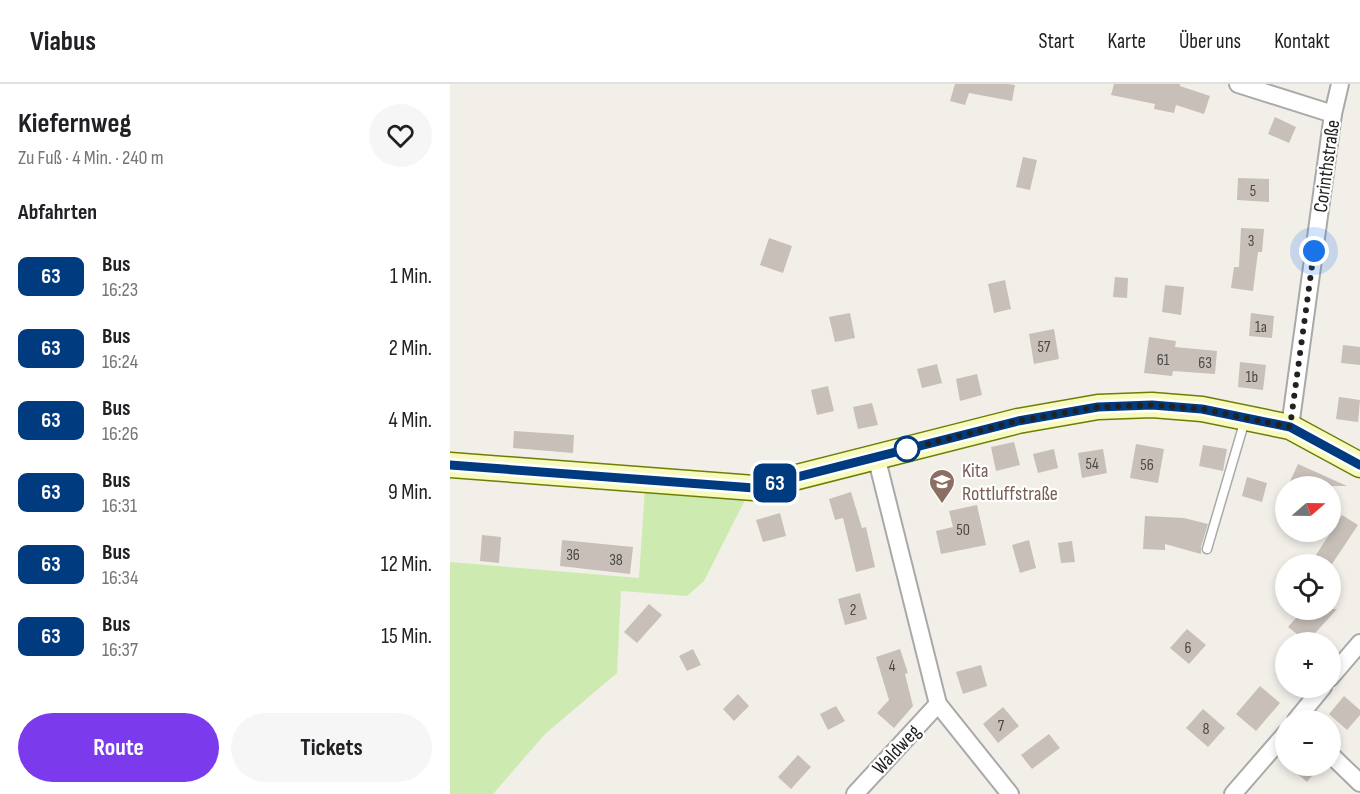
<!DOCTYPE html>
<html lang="de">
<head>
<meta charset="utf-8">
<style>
	body { margin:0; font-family:"Sofia Sans Condensed",sans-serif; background:#f6f6f6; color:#202124; height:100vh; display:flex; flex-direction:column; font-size:22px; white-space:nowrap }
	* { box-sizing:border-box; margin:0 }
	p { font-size:20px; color:#757577 }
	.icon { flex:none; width:33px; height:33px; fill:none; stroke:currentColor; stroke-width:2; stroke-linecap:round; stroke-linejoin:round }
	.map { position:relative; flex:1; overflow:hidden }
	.sheet { display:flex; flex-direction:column; background:#fff; width:450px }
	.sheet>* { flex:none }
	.badge { padding:0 12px; border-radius:9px; font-size:21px; line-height:39px }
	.needle { width:39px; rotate:70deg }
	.fabs { position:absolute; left:825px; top:392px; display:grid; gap:12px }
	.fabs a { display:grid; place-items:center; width:66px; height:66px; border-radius:50%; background:#fff; box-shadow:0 3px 9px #0003; font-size:30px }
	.you { position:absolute; width:30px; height:30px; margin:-15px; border:4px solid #fff; border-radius:50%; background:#1a73e8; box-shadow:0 0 0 9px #1a73e833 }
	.map>.badge { position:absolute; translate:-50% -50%; box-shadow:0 0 0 3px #fff }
	h2 { padding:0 18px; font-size:22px; line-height:54px }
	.round { display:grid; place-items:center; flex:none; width:63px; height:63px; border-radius:32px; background:#f6f6f6 }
	.summary { display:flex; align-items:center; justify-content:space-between; height:102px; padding:0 18px }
	h1 { font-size:28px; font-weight:700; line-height:45px }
	.action { display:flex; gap:12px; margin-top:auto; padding:12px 18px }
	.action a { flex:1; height:69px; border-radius:36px; background:#7c3aed; color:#fff; font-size:24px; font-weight:700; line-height:69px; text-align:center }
	.action a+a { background:#f6f6f6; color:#202124 }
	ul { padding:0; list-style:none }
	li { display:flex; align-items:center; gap:18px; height:72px; padding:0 18px }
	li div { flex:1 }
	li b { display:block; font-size:22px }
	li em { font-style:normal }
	li .badge { min-width:66px; font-weight:700; text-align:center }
	header { display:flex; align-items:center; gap:36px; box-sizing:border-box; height:84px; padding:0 30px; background:#fff; border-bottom:2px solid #e0e0e0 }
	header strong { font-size:28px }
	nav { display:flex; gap:33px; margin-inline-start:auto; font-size:21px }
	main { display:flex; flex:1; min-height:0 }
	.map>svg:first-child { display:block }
</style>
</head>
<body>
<header>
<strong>Viabus</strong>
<nav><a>Start</a><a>Karte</a><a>Über uns</a><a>Kontakt</a></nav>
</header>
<main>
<section class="sheet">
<div class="summary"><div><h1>Kiefernweg</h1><p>Zu Fuß · 4 Min. · 240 m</p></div><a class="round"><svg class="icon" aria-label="heart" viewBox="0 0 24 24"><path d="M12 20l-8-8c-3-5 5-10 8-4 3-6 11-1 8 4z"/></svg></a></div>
<h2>Abfahrten</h2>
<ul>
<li><span class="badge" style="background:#003b80;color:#fff">63</span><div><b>Bus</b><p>16:23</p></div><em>1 Min.</em></li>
<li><span class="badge" style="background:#003b80;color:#fff">63</span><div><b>Bus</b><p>16:24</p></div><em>2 Min.</em></li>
<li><span class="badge" style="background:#003b80;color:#fff">63</span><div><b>Bus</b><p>16:26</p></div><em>4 Min.</em></li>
<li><span class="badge" style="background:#003b80;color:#fff">63</span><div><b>Bus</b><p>16:31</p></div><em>9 Min.</em></li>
<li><span class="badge" style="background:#003b80;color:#fff">63</span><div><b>Bus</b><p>16:34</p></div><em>12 Min.</em></li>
<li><span class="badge" style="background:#003b80;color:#fff">63</span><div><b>Bus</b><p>16:37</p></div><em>15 Min.</em></li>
</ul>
<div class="action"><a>Route</a><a>Tickets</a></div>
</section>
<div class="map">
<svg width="910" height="710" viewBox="0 0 910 710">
	<rect width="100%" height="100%" fill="#f2efe9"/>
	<!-- grass -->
	<path fill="#cdebb0" d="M 195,404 L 298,410 L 254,497 L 237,512 L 171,507 L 167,589 L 95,650 L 43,710 L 0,710 L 0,478 L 189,494 Z"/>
	<!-- building -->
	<g fill="#c7bfb8">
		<path d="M 505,0 L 558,0 L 565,1 L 562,17 L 519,9 L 515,21 L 500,17 Z"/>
		<path d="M 664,0 L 730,0 L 730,2 L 760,12 L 754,30 L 726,21 L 724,29 L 704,25 L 705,20 L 661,11 Z"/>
		<path d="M 825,33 L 846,43 L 839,59 L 818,50 Z"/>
		<path d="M 573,73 L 587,76 L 580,106 L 566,103 Z"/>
		<path d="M 788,94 L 819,95 L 819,118 L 787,116 Z"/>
		<path d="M 791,144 L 814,145 L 812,168 L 808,168 L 803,207 L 781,204 L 784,183 L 789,183 Z"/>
		<path d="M 319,154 L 342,162 L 333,189 L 310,181 Z"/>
		<path d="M 665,193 L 678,194 L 677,214 L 663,213 Z"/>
		<path d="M 555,196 L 561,225 L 544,229 L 538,200 Z"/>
		<path d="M 715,201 L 734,203 L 731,231 L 712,228 Z"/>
		<path d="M 400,229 L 405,254 L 385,258 L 379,233 Z"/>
		<path d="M 801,229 L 824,232 L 822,254 L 799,252 Z"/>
		<path d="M 604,245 L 609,275 L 584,280 L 579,250 Z"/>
		<path d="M 699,253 L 726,257 L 725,263 L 767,267 L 765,290 L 723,287 L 722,292 L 694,289 Z"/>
		<path d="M 893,261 L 910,263 L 910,281 L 891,279 Z"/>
		<path d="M 790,278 L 816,281 L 813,306 L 788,303 Z"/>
		<path d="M 487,280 L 492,299 L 472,304 L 467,285 Z"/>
		<path d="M 527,290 L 532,311 L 510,317 L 506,295 Z"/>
		<path d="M 378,302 L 384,327 L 367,331 L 361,306 Z"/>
		<path d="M 889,313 L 910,316 L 908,338 L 886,335 Z"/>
		<path d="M 422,319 L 428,341 L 408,345 L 403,323 Z"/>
		<path d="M 64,347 L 124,351 L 123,369 L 63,364 Z"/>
		<path d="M 564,358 L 570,381 L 546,387 L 541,363 Z"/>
		<path d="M 686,360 L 714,365 L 708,399 L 680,394 Z"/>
		<path d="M 753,361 L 777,365 L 773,387 L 749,382 Z"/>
		<path d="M 604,365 L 608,384 L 588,389 L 583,370 Z"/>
		<path d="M 653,365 L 657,389 L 632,394 L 628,369 Z"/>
		<path d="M 848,380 L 897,402 L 838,402 Z"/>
		<path d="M 797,393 L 817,399 L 812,418 L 792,412 Z"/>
		<path d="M 401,408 L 412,444 L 416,443 L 425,483 L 406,488 L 393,434 L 385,436 L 379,415 Z"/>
		<path d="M 527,421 L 536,461 L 491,470 L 486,447 L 503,443 L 499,427 Z"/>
		<path d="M 330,429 L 336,452 L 313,458 L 306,436 Z"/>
		<path d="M 892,431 L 908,441 L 880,483 L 880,480 L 873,480 L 864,474 Z"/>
		<path d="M 695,432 L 734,434 L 758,440 L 751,463 L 751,470 L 715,460 L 715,466 L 693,465 Z"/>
		<path d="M 32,451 L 51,453 L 49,479 L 30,477 Z"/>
		<path d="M 112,456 L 183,463 L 180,490 L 110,482 Z"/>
		<path d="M 579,456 L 586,484 L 570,489 L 562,461 Z"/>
		<path d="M 622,457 L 625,478 L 611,479 L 608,459 Z"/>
		<path d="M 410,509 L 417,535 L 395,541 L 388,515 Z"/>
		<path d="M 199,520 L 212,531 L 187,559 L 174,548 Z"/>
		<path d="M 854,525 L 887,525 L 857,558 L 838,543 Z"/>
		<path d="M 737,545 L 756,561 L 739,580 L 720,564 Z"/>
		<path d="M 243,565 L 251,581 L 237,587 L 229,572 Z"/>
		<path d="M 450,565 L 458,589 L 455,590 L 463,622 L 444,644 L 427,629 L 439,616 L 426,573 Z"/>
		<path d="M 531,581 L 537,602 L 513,610 L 506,588 Z"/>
		<path d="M 810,602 L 830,619 L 806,647 L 786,630 Z"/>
		<path d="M 288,610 L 299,622 L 284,637 L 273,625 Z"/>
		<path d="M 894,612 L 910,626 L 910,631 L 897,646 L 879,630 Z"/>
		<path d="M 386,622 L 395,637 L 378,646 L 370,630 Z"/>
		<path d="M 553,623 L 569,642 L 548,659 L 533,640 Z"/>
		<path d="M 753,625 L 775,644 L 758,663 L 736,644 Z"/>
		<path d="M 599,650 L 610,664 L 582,685 L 571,671 Z"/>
		<path d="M 348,671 L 361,683 L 341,705 L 328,693 Z"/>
		<path d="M 837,681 L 871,681 L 857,698 Z"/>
	</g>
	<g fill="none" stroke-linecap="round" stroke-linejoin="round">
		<defs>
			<path id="lane" d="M 757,465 L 795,336"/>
			<g id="street">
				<path d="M 788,0 L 883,30"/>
				<path d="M 840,343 L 883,30 L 890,0"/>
				<path d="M 426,372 L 488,620 L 560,710"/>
				<path d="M 880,594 L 910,559"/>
				<path d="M 846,636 L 873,603"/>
				<path d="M 880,670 L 910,699"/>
				<path d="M 405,710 L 488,620"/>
				<path d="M 783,710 L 836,649"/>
			</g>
			<path id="secondary" d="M 0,381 L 304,404 L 568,337 L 648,323 L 702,321 L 752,325 L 840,343 L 910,381"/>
		</defs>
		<!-- lane casing -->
		<use href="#lane" stroke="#a9a9a9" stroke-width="11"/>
		<!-- street casing -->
		<use href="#street" stroke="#a9a9a9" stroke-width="20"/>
		<!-- secondary casing -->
		<use href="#secondary" stroke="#707d05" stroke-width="27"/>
		<!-- lane -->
		<use href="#lane" stroke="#fff" stroke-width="8"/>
		<!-- street -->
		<use href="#street" stroke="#fff" stroke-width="16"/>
		<!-- secondary -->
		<use href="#secondary" stroke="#f7fabf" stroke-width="24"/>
	</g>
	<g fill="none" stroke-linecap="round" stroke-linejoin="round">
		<defs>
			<path id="line" d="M 0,381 L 304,404 L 568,337 L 648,323 L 702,321 L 752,325 L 840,343 L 910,381"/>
		</defs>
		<!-- line casing -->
		<use href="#line" stroke="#fff" stroke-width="14"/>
		<!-- line -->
		<use href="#line" stroke="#003b80" stroke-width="9"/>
		<!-- walk -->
		<path stroke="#222" stroke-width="6" stroke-dasharray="0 10.8" d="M 457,365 L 568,337 L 648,323 L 702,321 L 752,325 L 840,343 L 864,167"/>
	</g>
	<!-- icons -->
	<defs>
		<symbol id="school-pin" viewBox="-11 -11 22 30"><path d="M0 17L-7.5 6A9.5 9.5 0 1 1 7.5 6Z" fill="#8d6e63" stroke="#fff"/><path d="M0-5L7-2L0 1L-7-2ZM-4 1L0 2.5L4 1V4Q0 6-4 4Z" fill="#fff"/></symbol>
	</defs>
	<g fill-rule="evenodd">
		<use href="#school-pin" x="477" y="383" width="30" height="40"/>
	</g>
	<!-- markers -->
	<circle fill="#fff" stroke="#003b80" stroke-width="3" cx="457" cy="365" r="12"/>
	<g text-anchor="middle" stroke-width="4.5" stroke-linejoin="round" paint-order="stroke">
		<!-- number labels -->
		<g font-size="16" fill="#4b4948">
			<text x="803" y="112">5</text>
			<text x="801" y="162">3</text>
			<text x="811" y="248">1a</text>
			<text x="594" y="268">57</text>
			<text x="713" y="281">61</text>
			<text x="755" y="284">63</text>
			<text x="802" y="298">1b</text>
			<text x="642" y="385">54</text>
			<text x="697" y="386">56</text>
			<text x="513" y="451">50</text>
			<text x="123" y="476">36</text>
			<text x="166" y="481">38</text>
			<text x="403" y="531">2</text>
			<text x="738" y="569">6</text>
			<text x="442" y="587">4</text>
			<text x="551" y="647">7</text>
			<text x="756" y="650">8</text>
		</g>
		<!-- street labels -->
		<g font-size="20" fill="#222" stroke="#fff">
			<text transform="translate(876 82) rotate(-82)" y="7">Corinthstraße</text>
			<text transform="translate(446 665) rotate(-47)" y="7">Waldweg</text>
		</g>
		<!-- education labels -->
		<g font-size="20" fill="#785e54" stroke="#fff" text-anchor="start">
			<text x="512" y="393">Kita<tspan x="512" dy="23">Rottluffstraße</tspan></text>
		</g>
	</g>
</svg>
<div class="fabs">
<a><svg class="needle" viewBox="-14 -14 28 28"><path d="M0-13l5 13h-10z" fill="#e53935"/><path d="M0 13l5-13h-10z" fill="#757577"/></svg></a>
<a><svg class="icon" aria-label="locate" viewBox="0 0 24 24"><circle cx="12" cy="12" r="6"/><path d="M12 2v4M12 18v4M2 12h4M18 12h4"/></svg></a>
<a>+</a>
<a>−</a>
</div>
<div class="you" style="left:864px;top:167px"></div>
<b class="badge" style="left:325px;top:399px;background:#003b80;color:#fff">63</b>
</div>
</main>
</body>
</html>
